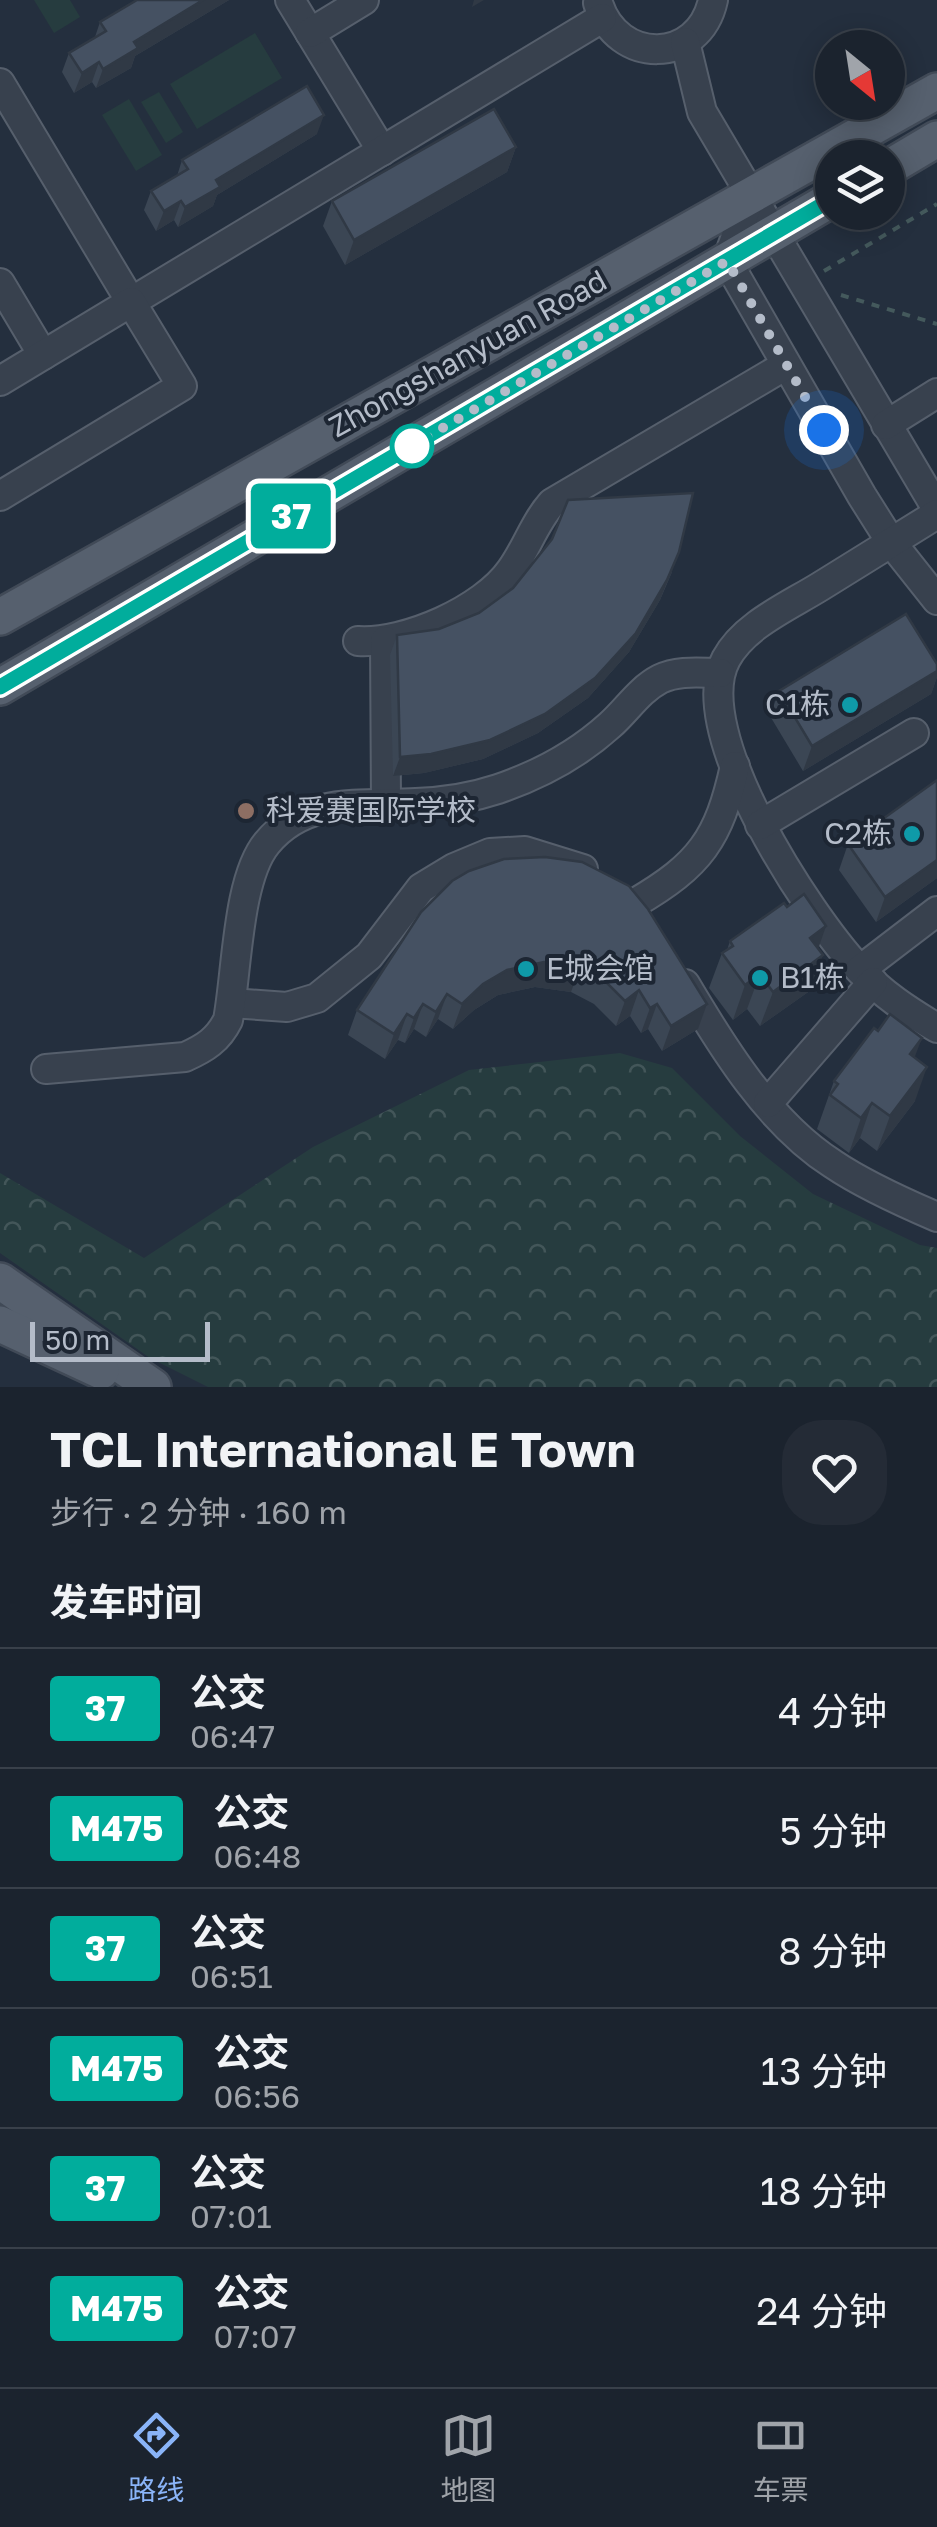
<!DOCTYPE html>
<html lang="zh">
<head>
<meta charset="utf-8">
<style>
	body { margin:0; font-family:"Golos Text","Noto Sans SC",sans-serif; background:#242b36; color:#f1f3f6; height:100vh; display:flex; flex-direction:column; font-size:38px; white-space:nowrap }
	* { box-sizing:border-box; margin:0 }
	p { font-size:32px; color:#a0a4aa }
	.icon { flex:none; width:55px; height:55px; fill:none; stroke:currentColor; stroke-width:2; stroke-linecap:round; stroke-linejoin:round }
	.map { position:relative; height:1387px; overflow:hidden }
	.side { display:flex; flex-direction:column; background:#1b232e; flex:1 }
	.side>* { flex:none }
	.badge { padding:0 20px; border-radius:8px; font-size:35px; line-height:65px }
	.needle { width:65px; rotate:150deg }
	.controls { position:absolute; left:815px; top:30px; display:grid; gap:20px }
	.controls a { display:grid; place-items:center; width:90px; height:90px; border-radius:50%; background:#1b232e; box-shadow:0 5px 25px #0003,0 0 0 2px #39404a; font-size:50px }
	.scale { position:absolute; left:30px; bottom:25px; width:180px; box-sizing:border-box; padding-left:10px; border:5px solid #b4bcc9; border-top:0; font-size:28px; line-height:35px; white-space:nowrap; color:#b4bcc9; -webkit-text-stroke:8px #1d2633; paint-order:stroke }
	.you { position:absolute; width:50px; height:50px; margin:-25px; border:8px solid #fff; border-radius:50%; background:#1a73e8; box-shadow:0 0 0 15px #1a73e833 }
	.map>.badge { position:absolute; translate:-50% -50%; box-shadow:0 0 0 5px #fff }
	h2 { padding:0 50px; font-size:38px; line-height:90px }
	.round { display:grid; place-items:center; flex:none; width:105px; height:105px; border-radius:40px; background:#242b36 }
	.head { display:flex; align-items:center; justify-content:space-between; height:170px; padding:0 50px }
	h1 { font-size:48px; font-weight:700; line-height:75px }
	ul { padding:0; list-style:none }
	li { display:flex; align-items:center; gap:30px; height:120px; padding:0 50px; border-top:2px solid #39404a }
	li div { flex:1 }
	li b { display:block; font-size:38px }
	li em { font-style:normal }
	li .badge { min-width:110px; font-weight:700; text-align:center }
	.tab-bar { display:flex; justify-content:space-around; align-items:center; height:140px; border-top:2px solid #39404a; background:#1b232e; font-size:28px; color:#a0a4aa }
	.tab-bar a { display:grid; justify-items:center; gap:5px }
	.tab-bar .on { color:#8ab4f8 }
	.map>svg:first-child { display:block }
</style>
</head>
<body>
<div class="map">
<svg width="937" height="1387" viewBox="0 0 937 1387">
	<defs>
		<pattern id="forest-crowns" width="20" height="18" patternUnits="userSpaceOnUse" patternTransform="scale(2.5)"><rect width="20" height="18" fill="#263c3f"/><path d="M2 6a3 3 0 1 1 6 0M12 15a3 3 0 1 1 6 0" fill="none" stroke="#435659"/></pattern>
	</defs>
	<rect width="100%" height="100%" fill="#242f3e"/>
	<!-- forest -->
	<path fill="url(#forest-crowns)" d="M 620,1053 L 672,1068 L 740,1136 L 813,1194 L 920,1245 L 937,1248 L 937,1387 L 208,1387 L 150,1358 L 0,1253 L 0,1173 L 144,1258 L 313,1147 L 469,1070 Z"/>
	<!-- park -->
	<g fill="#263c3f">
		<path d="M 34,0 L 70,0 L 80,17 L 54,33 Z"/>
		<path d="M 255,33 L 282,78 L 197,129 L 170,84 Z"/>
		<path d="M 159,92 L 183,132 L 166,143 L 141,102 Z"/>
		<path d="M 129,99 L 162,155 L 136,171 L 102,115 Z"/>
	</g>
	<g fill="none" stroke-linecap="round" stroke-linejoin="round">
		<defs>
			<g id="minor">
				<path d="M 290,0 L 382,151"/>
				<path d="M 598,3 C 617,65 699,65 713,0"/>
				<path d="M 310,33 L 364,0"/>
				<path d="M 685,42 L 702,112 L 937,509"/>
				<path d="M 0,83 L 131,302 L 602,18"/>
				<path d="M 751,195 L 727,261 L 862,496 L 891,542 L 937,600"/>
				<path d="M 0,283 L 43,355"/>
				<path d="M 0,381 L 131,302 L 182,386 L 0,496"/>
				<path d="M 886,425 L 937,393"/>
				<path d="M 937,514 C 898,538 860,562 821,586 C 789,606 744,625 726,659 C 687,731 809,916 859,969 C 882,994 908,1011 937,1028"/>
				<path d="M 358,641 C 405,644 483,610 511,570 C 527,548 534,523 552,503 L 786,365"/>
				<path d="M 385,641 L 386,803"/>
				<path d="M 760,825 L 914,733"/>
				<path d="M 635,903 C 700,865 719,839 735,766"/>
				<path d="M 860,970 L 937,911"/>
				<path d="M 685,984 C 723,1048 769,1123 833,1164 C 864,1185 902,1202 937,1217"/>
				<path d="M 231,1003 L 287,1007 L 317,998 L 369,956 L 421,888 L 454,868 L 490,853 L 525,851 L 583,869"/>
				<path d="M 46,1069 L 185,1057 C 205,1048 218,1040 228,1020 C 237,973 237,879 267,843 C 306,796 362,806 416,803 C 443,802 471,798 498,789 C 539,775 578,754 610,725 C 627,710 639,690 660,679 C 679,670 700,673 720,673"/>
				<path d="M 768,1103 L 873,982"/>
			</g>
			<g id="major">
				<path d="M 888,168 L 937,139"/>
				<path d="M 0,617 L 937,91"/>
				<path d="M 0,687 L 832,199"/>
				<path d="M 0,1281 L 153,1387"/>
				<path d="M 0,1324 L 101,1371"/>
			</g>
		</defs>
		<!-- minor casing -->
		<use href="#minor" stroke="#565f6c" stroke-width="32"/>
		<!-- major casing -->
		<use href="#major" stroke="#414a57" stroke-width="40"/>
		<!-- path -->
		<g stroke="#44595c" stroke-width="4" stroke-dasharray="8 8" stroke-linecap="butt">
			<path d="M 824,271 L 937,204"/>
			<path d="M 841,295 L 937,324"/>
		</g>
		<!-- minor -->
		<use href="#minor" stroke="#38414e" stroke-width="28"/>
		<!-- major -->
		<use href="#major" stroke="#56606e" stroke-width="35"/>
	</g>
	<!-- wall -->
	<g fill="#3b4654">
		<path d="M 137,0 L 229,0 L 135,56 L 131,68 L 96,88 L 92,82 L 74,93 L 62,72 L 69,53 L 95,37 L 100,22 Z"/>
		<path d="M 317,134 L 217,195 L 213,206 L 178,227 L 174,220 L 156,231 L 144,210 L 151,191 L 177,176 L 182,160 Z"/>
		<path d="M 516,147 L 507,172 L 345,265 L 323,226 L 332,201 Z"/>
		<path d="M 672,572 L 660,600 L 629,652 L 588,698 L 538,733 L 483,759 L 424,773 L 393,776 L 390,655 L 397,635 L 439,629 Z"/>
		<path d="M 937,664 L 937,677 L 931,694 L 803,771 L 770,716 L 779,691 Z"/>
		<path d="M 937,780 L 937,878 L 876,922 L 839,870 L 848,844 Z"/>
		<path d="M 469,871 L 698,1029 L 662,1051 L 648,1029 L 641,1033 L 630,1016 L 616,1026 L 594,1004 L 571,992 L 535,987 L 498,995 L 474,1010 L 453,1029 L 438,1019 L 426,1037 L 414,1029 L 405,1043 L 398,1040 L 385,1059 L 348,1035 L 357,1010 Z"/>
		<path d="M 730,941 L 818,948 L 811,990 L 760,1026 L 747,1009 L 733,1020 L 709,988 L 722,953 L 727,950 Z"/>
		<path d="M 915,1057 L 915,1101 L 877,1151 L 860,1138 L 849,1153 L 817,1129 L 834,1081 Z"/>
	</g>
	<!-- shaded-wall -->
	<g fill="#303945">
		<path d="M 203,0 L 229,0 L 135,56 L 131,68 L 96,88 L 103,69 L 134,42 Z"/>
		<path d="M 474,0 L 484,0 L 472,7 Z"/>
		<path d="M 99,62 L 92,82 L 74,93 L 82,73 Z"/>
		<path d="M 324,115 L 317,134 L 217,195 L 213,206 L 178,227 L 185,207 L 216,180 Z"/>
		<path d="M 516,147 L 507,172 L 345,265 L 354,240 Z"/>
		<path d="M 181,201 L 174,220 L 156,231 L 164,211 Z"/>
		<path d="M 679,552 L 660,600 L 629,652 L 588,698 L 538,733 L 483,759 L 424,773 L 393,776 L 400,757 Z"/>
		<path d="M 937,671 L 937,677 L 931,694 L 803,771 L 812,746 Z"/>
		<path d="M 937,860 L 937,878 L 876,922 L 885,897 Z"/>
		<path d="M 826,926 L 814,961 L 810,938 Z"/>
		<path d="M 823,955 L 811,990 L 760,1026 L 773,992 Z"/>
		<path d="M 544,962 L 580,967 L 571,992 L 535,987 L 498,995 L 474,1010 L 453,1029 L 462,1004 L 483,984 L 507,970 Z"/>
		<path d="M 760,974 L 747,1009 L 733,1020 L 745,985 Z"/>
		<path d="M 639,990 L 630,1016 L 616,1026 L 625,1001 Z"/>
		<path d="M 447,994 L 438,1019 L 426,1037 L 436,1012 Z"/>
		<path d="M 423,1004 L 414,1029 L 405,1043 L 414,1018 Z"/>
		<path d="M 657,1004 L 648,1029 L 641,1033 L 650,1008 Z"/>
		<path d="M 707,1004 L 698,1029 L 662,1051 L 671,1026 Z"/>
		<path d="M 407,1014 L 398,1040 L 385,1059 L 394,1034 Z"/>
		<path d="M 922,1038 L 909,1072 L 910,1054 Z"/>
		<path d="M 927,1067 L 915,1101 L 877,1151 L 890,1116 Z"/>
		<path d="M 872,1103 L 860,1138 L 849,1153 L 861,1118 Z"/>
	</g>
	<!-- building -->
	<g fill="#455162" stroke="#303945" stroke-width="2.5">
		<path d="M 137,0 L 203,0 L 134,42 L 138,48 L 103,69 L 99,62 L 82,73 L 69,53 L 106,31 L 100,22 Z"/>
		<path d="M 307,86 L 324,115 L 216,180 L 220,187 L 185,207 L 181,201 L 164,211 L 151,191 L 188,169 L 182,160 Z"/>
		<path d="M 494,109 L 516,147 L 354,240 L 332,201 Z"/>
		<path d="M 693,493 L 679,552 L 667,580 L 636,633 L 595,678 L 545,714 L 490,740 L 431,754 L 400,757 L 397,635 L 439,629 L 479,613 L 513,588 L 552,539 L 568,500 Z"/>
		<path d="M 906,614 L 937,664 L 937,671 L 812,746 L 779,691 Z"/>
		<path d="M 937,780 L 937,860 L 885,897 L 848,844 Z"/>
		<path d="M 545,857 L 582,862 L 629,886 L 648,909 L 707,1004 L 671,1026 L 657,1004 L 650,1008 L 639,990 L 625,1001 L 603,979 L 580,967 L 544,962 L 507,970 L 483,984 L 462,1004 L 447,994 L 436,1012 L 423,1004 L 414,1018 L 407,1014 L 394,1034 L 357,1010 L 421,912 L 452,881 L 469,871 L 504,859 Z"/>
		<path d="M 804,894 L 826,926 L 810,938 L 823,955 L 773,992 L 760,974 L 745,985 L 722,953 L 733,946 L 730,941 L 784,903 L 787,907 Z"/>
		<path d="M 890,1014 L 922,1038 L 910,1054 L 927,1067 L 890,1116 L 872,1103 L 861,1118 L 830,1095 L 838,1084 L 834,1081 L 874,1028 L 878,1031 Z"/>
	</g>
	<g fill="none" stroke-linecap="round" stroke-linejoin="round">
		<defs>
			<path id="line" d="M 0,687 L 832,199"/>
		</defs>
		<!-- line casing -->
		<use href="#line" stroke="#fff" stroke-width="22"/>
		<!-- line -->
		<use href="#line" stroke="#01ad9c" stroke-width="15"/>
		<!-- walk -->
		<path stroke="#b4bcc9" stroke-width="10" stroke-dasharray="0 18" d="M 412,446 L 727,261 L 824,430"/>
	</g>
	<!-- markers -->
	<circle fill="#fff" stroke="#01ad9c" stroke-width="5" cx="412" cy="446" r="20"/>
	<g fill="#0f9aa8" stroke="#1d2633" stroke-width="4">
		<circle cx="850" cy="705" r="10"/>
		<circle cx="912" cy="834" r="10"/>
		<circle cx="526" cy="969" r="10"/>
		<circle cx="760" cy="978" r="10"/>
	</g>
	<circle fill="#8d6e63" stroke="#1d2633" stroke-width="4" cx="246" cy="811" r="10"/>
	<g text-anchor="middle" stroke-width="8" stroke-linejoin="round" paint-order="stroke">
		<!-- street labels -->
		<g font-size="30" fill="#b4bcc9" stroke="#1d2633">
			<text transform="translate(468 354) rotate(-29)" y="10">Zhongshanyuan Road</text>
		</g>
		<!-- poi labels -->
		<g font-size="30" fill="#b4bcc9" stroke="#1d2633" text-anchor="start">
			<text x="830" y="715" text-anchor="end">C1栋</text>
			<text x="266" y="821">科爱赛国际学校</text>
			<text x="892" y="844" text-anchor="end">C2栋</text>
			<text x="546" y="979">E城会馆</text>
			<text x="780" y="988">B1栋</text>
		</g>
	</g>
</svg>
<div class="controls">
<a><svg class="needle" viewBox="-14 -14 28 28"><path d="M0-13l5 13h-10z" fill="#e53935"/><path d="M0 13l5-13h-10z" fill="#a0a4aa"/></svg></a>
<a><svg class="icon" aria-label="layers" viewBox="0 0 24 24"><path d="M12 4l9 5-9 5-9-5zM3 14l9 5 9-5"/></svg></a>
</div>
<div class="scale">50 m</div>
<div class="you" style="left:824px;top:430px"></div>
<b class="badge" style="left:291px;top:516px;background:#01ad9c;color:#fff">37</b>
</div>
<section class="side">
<div class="head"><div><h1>TCL International E Town</h1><p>步行 · 2 分钟 · 160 m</p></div><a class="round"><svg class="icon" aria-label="heart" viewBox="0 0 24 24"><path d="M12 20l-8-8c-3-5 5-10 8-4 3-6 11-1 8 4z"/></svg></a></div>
<h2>发车时间</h2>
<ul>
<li><span class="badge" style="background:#01ad9c;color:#fff">37</span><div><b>公交</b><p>06:47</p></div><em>4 分钟</em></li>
<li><span class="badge" style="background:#01ad9c;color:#fff">M475</span><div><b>公交</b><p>06:48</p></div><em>5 分钟</em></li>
<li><span class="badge" style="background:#01ad9c;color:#fff">37</span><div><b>公交</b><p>06:51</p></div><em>8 分钟</em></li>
<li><span class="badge" style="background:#01ad9c;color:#fff">M475</span><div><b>公交</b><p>06:56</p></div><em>13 分钟</em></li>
<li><span class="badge" style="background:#01ad9c;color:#fff">37</span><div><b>公交</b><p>07:01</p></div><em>18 分钟</em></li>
<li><span class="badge" style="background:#01ad9c;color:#fff">M475</span><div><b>公交</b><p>07:07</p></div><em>24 分钟</em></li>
</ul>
</section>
<nav class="tab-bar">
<a class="on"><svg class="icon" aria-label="directions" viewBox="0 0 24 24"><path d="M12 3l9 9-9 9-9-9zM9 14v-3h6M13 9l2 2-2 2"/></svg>路线</a>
<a><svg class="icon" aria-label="map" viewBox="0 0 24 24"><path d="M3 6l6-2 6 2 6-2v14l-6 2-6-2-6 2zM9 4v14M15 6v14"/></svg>地图</a>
<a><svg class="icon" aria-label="tickets" viewBox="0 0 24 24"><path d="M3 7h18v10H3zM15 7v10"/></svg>车票</a>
</nav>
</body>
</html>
